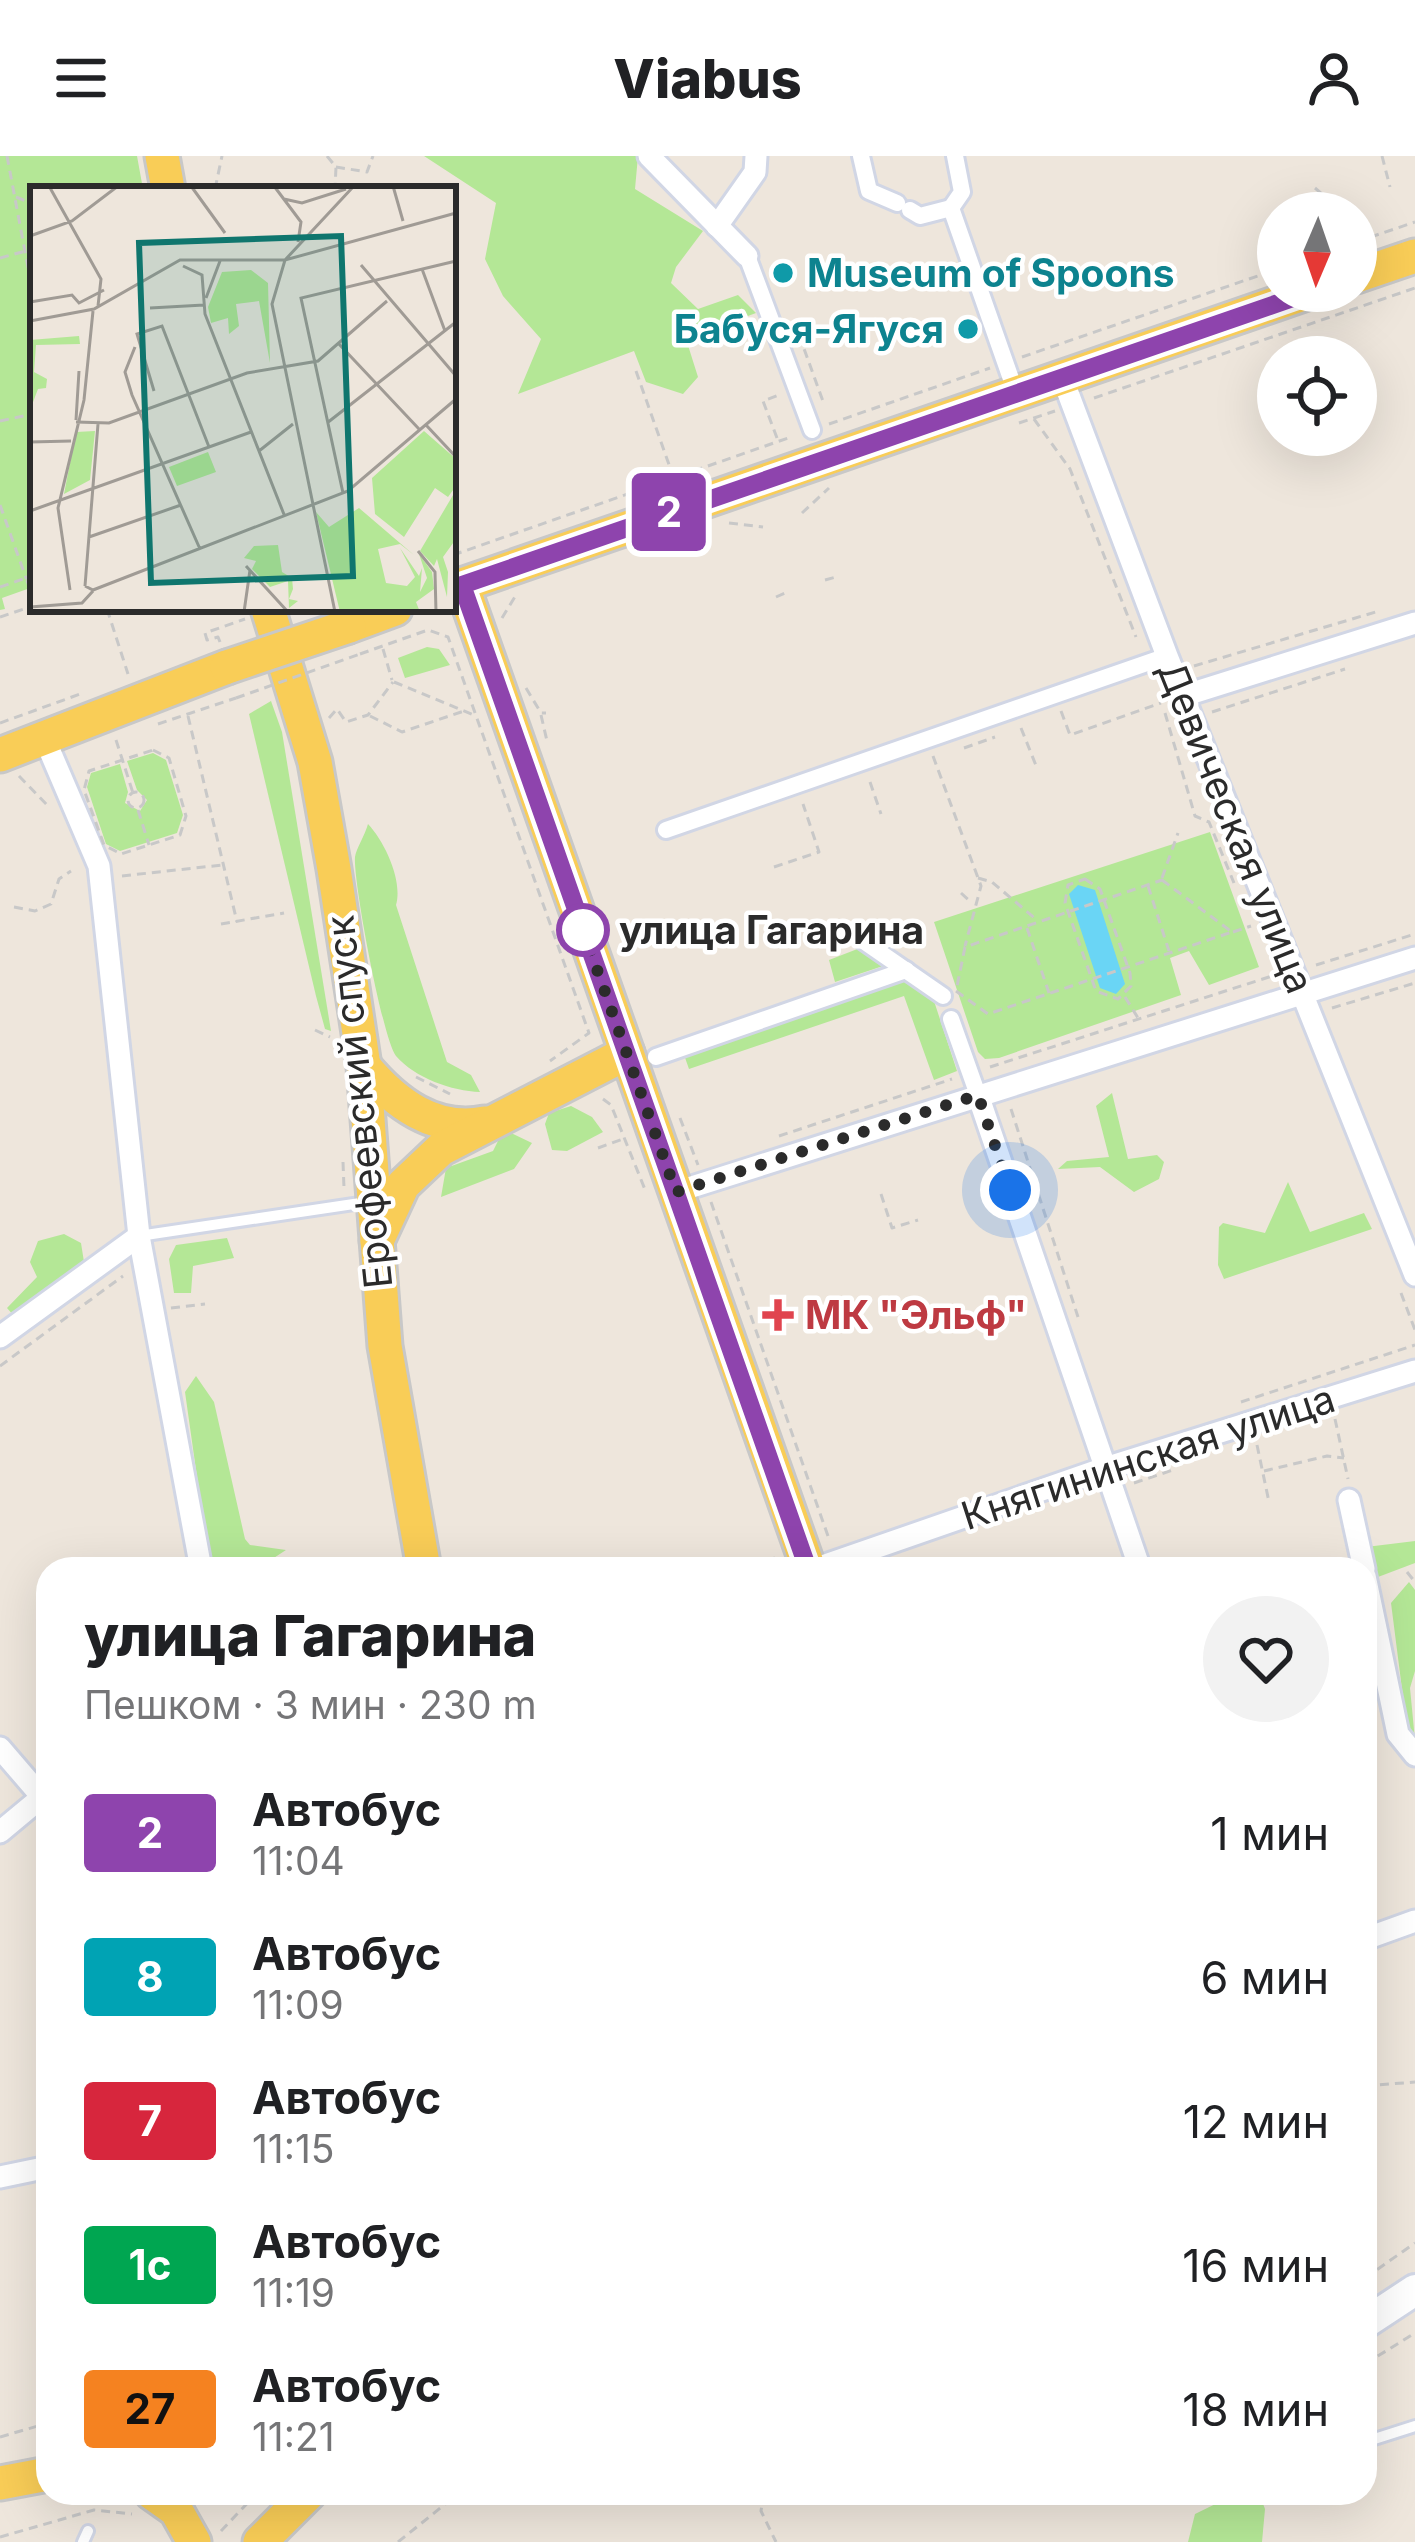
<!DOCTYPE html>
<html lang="ru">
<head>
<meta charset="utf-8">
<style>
	body { margin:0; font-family:Inter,sans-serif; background:#f2f2f2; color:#202124; height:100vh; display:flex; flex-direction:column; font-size:45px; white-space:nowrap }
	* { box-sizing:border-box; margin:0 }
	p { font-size:39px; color:#757577 }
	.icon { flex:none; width:66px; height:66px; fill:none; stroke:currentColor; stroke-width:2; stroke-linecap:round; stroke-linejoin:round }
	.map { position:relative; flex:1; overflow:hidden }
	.panel { position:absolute; left:36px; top:1401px; width:1341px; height:948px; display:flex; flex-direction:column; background:#fff; border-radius:36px; box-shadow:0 12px 48px #0002 }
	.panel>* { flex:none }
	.badge { padding:0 24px; border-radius:9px; font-size:42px; line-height:78px }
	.needle { width:78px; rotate:182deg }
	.controls { position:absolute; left:1257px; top:36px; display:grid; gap:24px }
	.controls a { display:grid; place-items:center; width:120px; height:120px; border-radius:50%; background:#fff; box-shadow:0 12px 48px #0002; font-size:60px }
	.you { position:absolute; width:60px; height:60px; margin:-30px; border:9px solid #fff; border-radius:50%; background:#1a73e8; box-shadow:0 0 0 18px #1a73e833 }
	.map>.badge { position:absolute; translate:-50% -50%; box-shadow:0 0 0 6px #fff }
	.round { display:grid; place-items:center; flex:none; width:126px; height:126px; border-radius:63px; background:#f2f2f2 }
	.headline { display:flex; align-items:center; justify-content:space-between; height:204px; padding:0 48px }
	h1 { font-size:57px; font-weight:800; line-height:90px }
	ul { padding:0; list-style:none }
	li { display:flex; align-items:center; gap:36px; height:144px; padding:0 48px }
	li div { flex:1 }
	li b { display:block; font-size:45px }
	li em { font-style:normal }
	li .badge { min-width:132px; font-weight:700; text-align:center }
	header { display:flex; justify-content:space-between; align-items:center; height:156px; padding:0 48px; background:#fff; font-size:54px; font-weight:800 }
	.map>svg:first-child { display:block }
</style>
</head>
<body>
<header><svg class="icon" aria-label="menu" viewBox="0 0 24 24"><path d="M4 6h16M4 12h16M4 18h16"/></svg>Viabus<svg class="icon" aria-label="person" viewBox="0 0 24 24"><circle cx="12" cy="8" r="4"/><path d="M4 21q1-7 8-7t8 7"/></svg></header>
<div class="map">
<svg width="1415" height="2386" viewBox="0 0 1415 2386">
	<rect width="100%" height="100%" fill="#eee6dc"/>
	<!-- green -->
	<g fill="#b4e796">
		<path d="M 0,0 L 137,0 L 143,33 L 33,33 L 33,431 L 2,442 L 5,453 L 0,454 Z"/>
		<path d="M 424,0 L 638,0 L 635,33 L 703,75 L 676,111 L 671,127 L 698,153 L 738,139 L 756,157 L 686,183 L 698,221 L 683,238 L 646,226 L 634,195 L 518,238 L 541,183 L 503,140 L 485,103 L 496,47 Z"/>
		<path d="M 427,491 L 439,493 L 450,509 L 405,522 L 398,502 Z"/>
		<path d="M 271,545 L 282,576 L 331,875 L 325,873 L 316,840 L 249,558 Z"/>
		<path d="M 153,597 L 166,604 L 183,659 L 177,677 L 120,695 L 106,688 L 87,631 L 91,617 L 120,608 L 128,636 L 125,647 L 140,655 L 147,644 L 137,634 L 127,605 Z"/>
		<path d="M 368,668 C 385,686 403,725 396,749 L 447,906 L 471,919 L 480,936 C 452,935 415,922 396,900 C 383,884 353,725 355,701 C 356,693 365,679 368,668 Z"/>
		<path d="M 1210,676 L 1259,811 L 1209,829 L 1189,795 L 1170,802 L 1181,839 L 999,902 L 985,903 L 978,896 L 934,766 Z"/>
		<path d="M 860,792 L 886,809 L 835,826 L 829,804 Z"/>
		<path d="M 903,821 L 934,845 L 957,915 L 934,924 L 904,840 L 689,913 L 683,896 Z"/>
		<path d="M 1112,937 L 1128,1003 L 1157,999 L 1164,1006 L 1159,1023 L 1134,1036 L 1100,1011 L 1058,1013 L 1067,1005 L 1109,1001 L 1096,950 Z"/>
		<path d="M 571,950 L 592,961 L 603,976 L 567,995 L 552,994 L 545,968 L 549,957 Z"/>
		<path d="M 509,976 L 532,987 L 514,1013 L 441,1041 L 446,1012 L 493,995 L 501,979 Z"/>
		<path d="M 1288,1026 L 1310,1076 L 1364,1057 L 1372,1073 L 1224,1123 L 1218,1109 L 1219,1071 L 1223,1067 L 1265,1077 Z"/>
		<path d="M 64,1078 L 81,1087 L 84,1106 L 15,1161 L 7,1152 L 37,1121 L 30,1106 L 38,1085 Z"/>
		<path d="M 227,1082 L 234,1102 L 193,1110 L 191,1137 L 174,1137 L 169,1103 L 176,1089 Z"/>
		<path d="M 196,1220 L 214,1246 L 245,1383 L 250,1389 L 286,1394 L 257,1413 L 210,1413 L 185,1236 Z"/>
		<path d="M 1415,1385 L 1415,1407 L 1378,1421 L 1366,1391 Z"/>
		<path d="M 1409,1426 L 1415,1434 L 1415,1515 L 1410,1532 L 1415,1584 L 1407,1572 L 1391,1447 Z"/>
		<path d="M 1238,2337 L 1259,2337 L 1265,2353 L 1262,2386 L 1188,2386 L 1195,2358 Z"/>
	</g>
	<!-- water -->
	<path fill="#6ad5f5" d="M 1078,729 L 1095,734 L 1125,828 L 1116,838 L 1100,832 L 1069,738 Z"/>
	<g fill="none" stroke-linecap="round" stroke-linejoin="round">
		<defs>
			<g id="service">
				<path d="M 139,1080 L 367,1046"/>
				<path d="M 1365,2286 L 1415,2270"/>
				<path d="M 83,2386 L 88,2375"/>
			</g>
			<g id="pedestrian">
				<path d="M 861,0 L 869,35 L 897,47"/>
				<path d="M 955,0 L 962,36 L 951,52 L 1016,237"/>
				<path d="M 910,54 L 920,60 L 951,52"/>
				<path d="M 747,100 L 812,274"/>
				<path d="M 666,674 L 1167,500"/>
				<path d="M 862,784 L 943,840"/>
				<path d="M 951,863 L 978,939"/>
				<path d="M 656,901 L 906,814"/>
			</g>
			<g id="minor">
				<path d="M 649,0 L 747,100"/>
				<path d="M 717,70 L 755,16 L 756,0"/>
				<path d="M 1062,221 L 1167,500 L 1415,1119"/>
				<path d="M 1183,540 L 1415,467"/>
				<path d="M 43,579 L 99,710 L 139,1080 L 201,1413"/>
				<path d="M 978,939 L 1140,1413"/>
				<path d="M 676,1036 L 1415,802"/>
				<path d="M 0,1181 L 139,1080"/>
				<path d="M 1349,1344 L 1364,1413"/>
				<path d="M 814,1413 L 1105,1312 L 1415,1215"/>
				<path d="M 1365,1420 L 1398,1578 L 1415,1599"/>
				<path d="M 0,1592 L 42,1641"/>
				<path d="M 0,1676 L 48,1636"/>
				<path d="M 1365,1783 L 1415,1765"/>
				<path d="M 0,2021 L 48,2011"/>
			</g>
			<path id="secondary" d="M 1365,2167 L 1415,2134"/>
			<g id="primary">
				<path d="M 162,0 L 168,33"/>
				<path d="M 1356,120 L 1415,100"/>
				<path d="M 462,429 L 809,1413"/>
				<path d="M 453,432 L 1312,135"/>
				<path d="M 268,453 L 315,606 L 334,713 L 364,910 L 385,1190 L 424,1413"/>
				<path d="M 349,470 L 395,453"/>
				<path d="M 0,599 L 227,511"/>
				<path d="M 364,910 C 395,947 434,977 485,967"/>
				<path d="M 377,1085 L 403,1029 L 441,993 L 627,897"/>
				<path d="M 0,2327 L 48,2318"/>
				<path d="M 152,2337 L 176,2354 L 194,2386"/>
				<path d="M 260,2386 L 309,2337"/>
			</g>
		</defs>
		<!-- service casing -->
		<use href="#service" stroke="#d1d6e5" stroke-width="16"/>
		<!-- pedestrian casing -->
		<use href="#pedestrian" stroke="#d1d6e5" stroke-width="22"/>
		<!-- minor casing -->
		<use href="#minor" stroke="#d1d6e5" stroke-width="27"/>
		<!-- secondary casing -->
		<use href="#secondary" stroke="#d1d6e5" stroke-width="36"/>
		<!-- primary casing -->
		<use href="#primary" stroke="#c8c8c8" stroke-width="39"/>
		<!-- path -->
		<g stroke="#c8c8c8" stroke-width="3" stroke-dasharray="9 6" stroke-linecap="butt">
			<path d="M 7,0 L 33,138"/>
			<path d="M 327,0 L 336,11 L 335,33"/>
			<path d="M 1382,0 L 1390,31"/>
			<path d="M 336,11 L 367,16 L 373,0"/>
			<path d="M 1315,32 L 1322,38"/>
			<path d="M 215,33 L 222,0"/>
			<path d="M 16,41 L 33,48"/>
			<path d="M 1356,86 L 1415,66"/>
			<path d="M 0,102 L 33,93"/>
			<path d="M 794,165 L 824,248"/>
			<path d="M 1022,201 L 1278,113"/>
			<path d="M 636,215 L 673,320"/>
			<path d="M 1094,242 L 1415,132"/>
			<path d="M 1034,263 L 1070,313 L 1136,481"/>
			<path d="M 0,265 L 33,258"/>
			<path d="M 1019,267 L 1055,255"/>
			<path d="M 829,268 L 990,212"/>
			<path d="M 777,282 L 763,245 L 779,239"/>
			<path d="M 0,349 L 26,422 L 33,420"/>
			<path d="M 802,357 L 829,332"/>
			<path d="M 729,367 L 763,371"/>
			<path d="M 453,399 L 791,281"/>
			<path d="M 825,424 L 836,421"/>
			<path d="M 0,431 L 26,422 L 33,441"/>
			<path d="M 776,441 L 785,437"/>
			<path d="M 107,453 L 128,518"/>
			<path d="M 0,461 L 33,450"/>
			<path d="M 502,462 L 516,439"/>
			<path d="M 220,486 L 218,481 L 207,484 L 205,477 L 245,463"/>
			<path d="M 383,493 L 392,524"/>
			<path d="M 360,498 L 428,474 L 448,481 L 589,877 L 550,905"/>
			<path d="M 1194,510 L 1379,455"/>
			<path d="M 394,526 L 474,559"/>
			<path d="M 526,532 L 541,557 L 546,557"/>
			<path d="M 1061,555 L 1070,579 L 1161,547"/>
			<path d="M 1212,556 L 1345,513"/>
			<path d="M 1165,557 L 1195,660 L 1209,666 L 1234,727"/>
			<path d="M 541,559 L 547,585"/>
			<path d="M 188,560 L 237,766"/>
			<path d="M 370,560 L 402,576 L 464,555"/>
			<path d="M 329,562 L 337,553 L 346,566 L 368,559 L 393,526"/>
			<path d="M 0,567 L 83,537"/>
			<path d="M 158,568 L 236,542"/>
			<path d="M 1021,572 L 1037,612"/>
			<path d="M 116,584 L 133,637"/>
			<path d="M 964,592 L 995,581"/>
			<path d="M 153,594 L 169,602 L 186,660 L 180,679 L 121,698 L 104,689 L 84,634 L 89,615 Z"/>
			<path d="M 933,600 L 981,730 L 965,790"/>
			<path d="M 19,620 L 50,652"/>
			<path d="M 870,626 L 881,658"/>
			<circle cx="136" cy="644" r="8"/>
			<path d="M 138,654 L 149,689"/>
			<path d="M 774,711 L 819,696 L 803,648"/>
			<path d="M 122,720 L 222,709"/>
			<path d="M 978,722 L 992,726 L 1038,765"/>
			<path d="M 1162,722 L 1178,677"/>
			<path d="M 1085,723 L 1100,733 L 1130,817 L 1131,830 L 1118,843 L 1096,835 L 1065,747 L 1068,729 Z"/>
			<path d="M 1162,724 L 1232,776 L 988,858 L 956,835 L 965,791 Z"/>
			<path d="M 1148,730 L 1169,795"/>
			<path d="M 961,737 L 971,746"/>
			<path d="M 14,751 L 35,755 L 51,748 L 59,723 L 71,715"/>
			<path d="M 221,768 L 284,757"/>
			<path d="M 1027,772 L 1049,837"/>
			<path d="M 1233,776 L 1251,770"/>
			<path d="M 1316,809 L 1415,778"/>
			<path d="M 1125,841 L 1138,862"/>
			<path d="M 1332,852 L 1415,827"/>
			<path d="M 315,874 L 330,881"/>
			<path d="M 990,911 L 1272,820"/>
			<path d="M 416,921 L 450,938"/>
			<path d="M 603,943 L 611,949 L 646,1036"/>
			<path d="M 1011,953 L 1078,1161"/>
			<path d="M 680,962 L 698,1009"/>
			<path d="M 779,980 L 952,923"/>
			<path d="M 598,992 L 623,983"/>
			<path d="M 343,1006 L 344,1032"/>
			<path d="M 881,1038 L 892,1072 L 918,1064"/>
			<path d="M 711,1046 L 829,1383"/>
			<path d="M 1401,1137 L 1415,1174"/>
			<path d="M 171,1152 L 205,1148"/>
			<path d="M 0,1210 L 123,1120"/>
			<path d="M 1241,1246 L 1415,1189"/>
			<path d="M 1335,1263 L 1348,1323"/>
			<path d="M 1257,1289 L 1269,1346"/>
			<path d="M 1264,1315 L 1327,1300 L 1344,1302"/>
			<path d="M 1134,1327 L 1176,1313"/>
			<path d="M 742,1413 L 775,1402"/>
			<path d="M 1407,1416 L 1415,1426"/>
			<path d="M 1365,1930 L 1415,1926"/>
			<path d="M 1365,2122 L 1415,2087"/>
			<path d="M 1365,2208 L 1415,2177"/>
			<path d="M 0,2281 L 48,2267"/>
			<path d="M 764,2337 L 761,2355 L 776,2386"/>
			<path d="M 221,2375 L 257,2337"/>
			<path d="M 0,2381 L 94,2354 L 132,2358"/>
			<path d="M 398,2386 L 459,2337"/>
		</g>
		<!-- service -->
		<use href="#service" stroke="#fff" stroke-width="10"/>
		<!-- pedestrian -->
		<use href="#pedestrian" stroke="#fff" stroke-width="16"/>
		<!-- minor -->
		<use href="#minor" stroke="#fff" stroke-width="21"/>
		<!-- secondary -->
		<use href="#secondary" stroke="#fff" stroke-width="30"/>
		<!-- primary -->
		<use href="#primary" stroke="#f9cd57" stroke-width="33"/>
		<defs>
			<path id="primary-bridge" d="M 227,511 L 349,470"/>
		</defs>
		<!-- primary-bridge casing -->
		<use href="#primary-bridge" stroke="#c8c8c8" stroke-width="39" stroke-linecap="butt"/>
		<!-- path-bridge -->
		<path stroke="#c8c8c8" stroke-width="3" stroke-dasharray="9 6" stroke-linecap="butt" d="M 236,542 L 360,498"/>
		<!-- primary-bridge -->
		<use href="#primary-bridge" stroke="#f9cd57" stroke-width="33"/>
	</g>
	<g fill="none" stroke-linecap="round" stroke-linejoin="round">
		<defs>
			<path id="line" d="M 808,1413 L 462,429 L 1313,135"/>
		</defs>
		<!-- line casing -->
		<use href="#line" stroke="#fff" stroke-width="27"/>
		<!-- line -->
		<use href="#line" stroke="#8e44ad" stroke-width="18"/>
		<!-- walk -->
		<path stroke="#2b2b2b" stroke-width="12" stroke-dasharray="0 21.6" d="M 583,774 L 676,1036 L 978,939 L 1010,1034"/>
	</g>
	<!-- markers -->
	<g fill="#0f9aa8" stroke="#fff" stroke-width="4.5">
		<circle cx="783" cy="117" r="12"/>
		<circle cx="968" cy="173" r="12"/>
	</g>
	<circle fill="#fff" stroke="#8e44ad" stroke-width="6" cx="583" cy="774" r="24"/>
	<path fill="#e0444e" stroke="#fff" stroke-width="4.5" d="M772 1141h12v12h12v12h-12v12h-12v-12h-12v-12h12z"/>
	<g text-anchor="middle" stroke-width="9" stroke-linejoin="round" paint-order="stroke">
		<!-- culture labels -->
		<g font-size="39" font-weight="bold" fill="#0d838f" stroke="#fff" text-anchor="start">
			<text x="807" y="131">Museum of Spoons</text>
			<text x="944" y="187" text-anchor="end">Бабуся-Ягуся</text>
		</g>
		<!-- street labels -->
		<g font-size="39" fill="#2b2b2b" stroke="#fff">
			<text transform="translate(1236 671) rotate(68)" y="14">Девическая улица</text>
			<text transform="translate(359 946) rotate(-96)" y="14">Ерофеевский спуск</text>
			<text transform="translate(1148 1301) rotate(-18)" y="14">Княгининская улица</text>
		</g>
		<!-- stop labels -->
		<g font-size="39" font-weight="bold" fill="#2b2b2b" stroke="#fff" text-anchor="start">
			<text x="619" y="788">улица Гагарина</text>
		</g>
		<!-- health labels -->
		<g font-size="39" font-weight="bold" fill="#be3a42" stroke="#fff" text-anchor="start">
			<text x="805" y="1173">МК "Эльф"</text>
		</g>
	</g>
	<!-- overview -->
	<g transform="translate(30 30)">
		<rect width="426" height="426" fill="#eee6dc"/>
		<path d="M 192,86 L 221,84 L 238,97 L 240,177 L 229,115 L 206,118 L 209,140 L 199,148 L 198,132 L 181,137 L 178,121 ZM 49,150 L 50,158 L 6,159 L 4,186 L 17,193 L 16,202 L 8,203 L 0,224 L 0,154 ZM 65,245 L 60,294 L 34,308 L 46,246 ZM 394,245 L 426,273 L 426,300 L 418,311 L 405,302 L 374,351 L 345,328 L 342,292 ZM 178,266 L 186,286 L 147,300 L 139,281 ZM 426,304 L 426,353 L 413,371 L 418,386 L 417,411 L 407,373 L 404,380 L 390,365 ZM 329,322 L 384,369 L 370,358 L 348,363 L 356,397 L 377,400 L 385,391 L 370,362 L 389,390 L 392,382 L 390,406 L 397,392 L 389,368 L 402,386 L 404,403 L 386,416 L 390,426 L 310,426 L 286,326 L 299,341 ZM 248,359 L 252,386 L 262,392 L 263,403 L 259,413 L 268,415 L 259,422 L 258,395 L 240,401 L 222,383 L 226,375 L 214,372 L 224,360 Z" fill="#b4e796"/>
		<path fill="none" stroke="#a09b95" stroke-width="3" d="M 19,0 L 71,93 L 68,120M 161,0 L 195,47M 244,0 L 271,36 L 268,56M 363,0 L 373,35M 254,13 L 272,17 L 316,3M 0,50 L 42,35 L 88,0M 331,79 L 426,190M 153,80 L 172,89 L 175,128 L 255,331M 392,83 L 415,145M 176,112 L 190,75M 0,116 L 42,109 L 49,117 L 74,104M 120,122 L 174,119M 0,135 L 64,123 L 150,74 L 255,74 L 426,27M 308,157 L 389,243M 105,161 L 95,186 L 102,209 L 170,363M 124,205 L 107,148 L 132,140 L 179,261M 46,234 L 49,185M 46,236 L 79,237 L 217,187 L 288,175 L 357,115M 297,237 L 426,136M 396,239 L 426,271M 0,256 L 41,255M 229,265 L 263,238M 313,307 L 271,112 L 426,75M 0,325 L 221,246M 59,351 L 151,319M 388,365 L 405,386 L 406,426M 216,380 L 258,426M 55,400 L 68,238M 55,400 L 63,404 L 318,305 L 426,213M 40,404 L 28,322 L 54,214 L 63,125M 0,421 L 52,417 L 63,405M 214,426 L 220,384M 305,426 L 242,118 L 255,74 L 323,1"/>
		<path fill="#0f766e" fill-opacity="0.15" stroke="#0f766e" stroke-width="6" d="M 311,50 L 323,390 L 121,397 L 109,57 Z"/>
		<rect width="426" height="426" fill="none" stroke="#2b2b2b" stroke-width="6"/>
	</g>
</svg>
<div class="controls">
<a><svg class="needle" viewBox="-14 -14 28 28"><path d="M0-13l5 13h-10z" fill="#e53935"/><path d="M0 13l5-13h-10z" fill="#757577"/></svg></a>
<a><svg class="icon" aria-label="locate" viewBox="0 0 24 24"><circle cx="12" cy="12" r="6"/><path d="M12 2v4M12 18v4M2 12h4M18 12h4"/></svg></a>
</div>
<div class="you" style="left:1010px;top:1034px"></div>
<b class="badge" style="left:669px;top:356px;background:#8e44ad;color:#fff">2</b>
<section class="panel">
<div class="headline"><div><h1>улица Гагарина</h1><p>Пешком · 3 мин · 230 m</p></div><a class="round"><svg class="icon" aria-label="heart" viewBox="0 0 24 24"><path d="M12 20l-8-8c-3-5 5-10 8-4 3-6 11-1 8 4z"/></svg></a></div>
<ul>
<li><span class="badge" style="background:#8e44ad;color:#fff">2</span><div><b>Автобус</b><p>11:04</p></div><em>1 мин</em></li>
<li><span class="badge" style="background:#00a3b4;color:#fff">8</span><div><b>Автобус</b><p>11:09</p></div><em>6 мин</em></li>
<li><span class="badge" style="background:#d7263d;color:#fff">7</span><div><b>Автобус</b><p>11:15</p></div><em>12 мин</em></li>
<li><span class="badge" style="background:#00a651;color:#fff">1с</span><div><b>Автобус</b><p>11:19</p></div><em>16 мин</em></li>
<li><span class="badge" style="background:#f58220;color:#111">27</span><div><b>Автобус</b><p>11:21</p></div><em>18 мин</em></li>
</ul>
</section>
</div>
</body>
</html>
